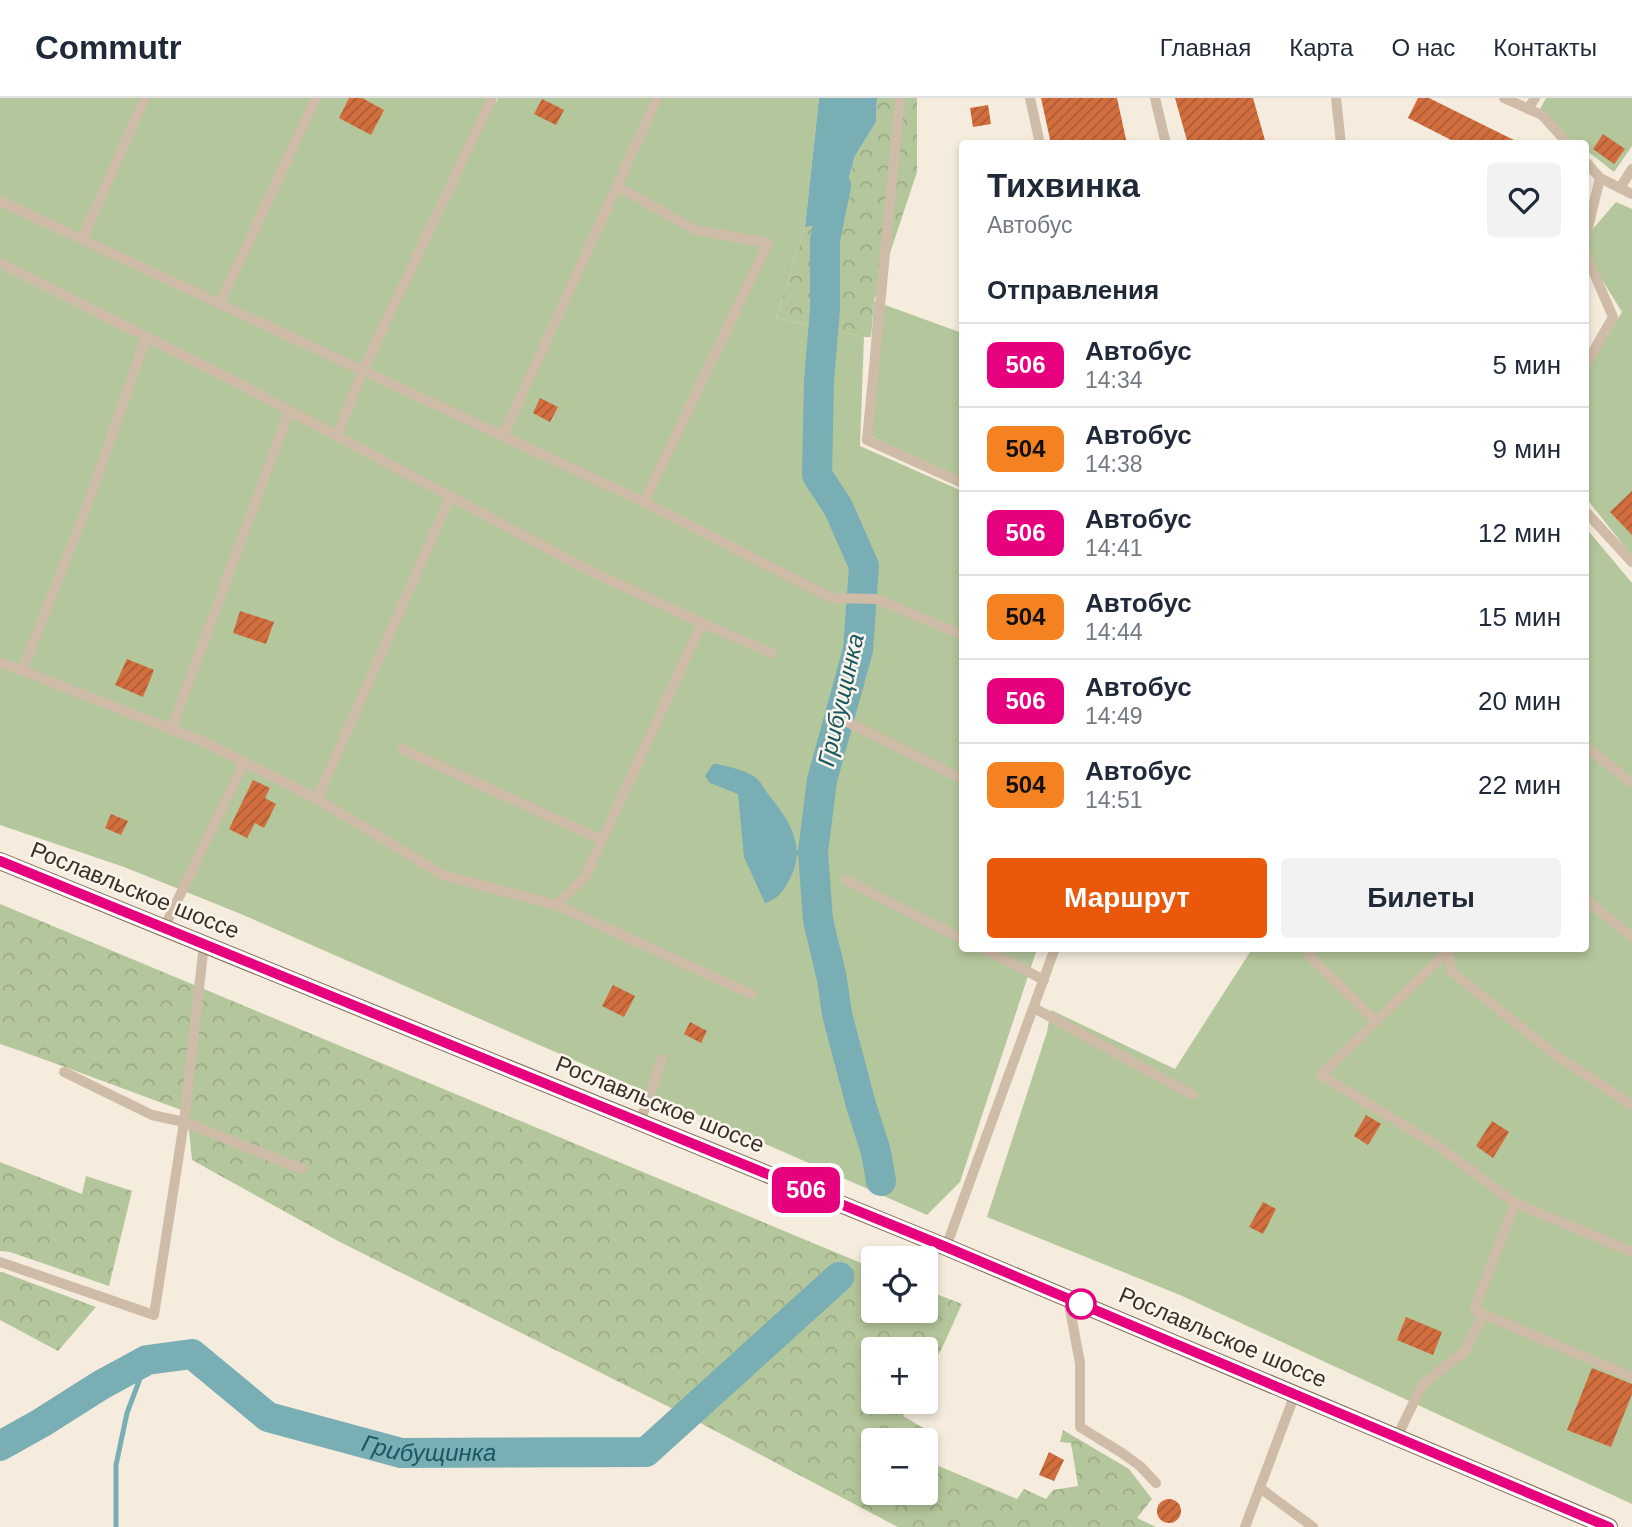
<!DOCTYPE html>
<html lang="ru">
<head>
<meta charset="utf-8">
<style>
	body { margin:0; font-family:Arial,sans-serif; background:#f2f2f3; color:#1f2937; height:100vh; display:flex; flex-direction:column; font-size:26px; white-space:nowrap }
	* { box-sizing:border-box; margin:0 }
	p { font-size:23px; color:#747a83 }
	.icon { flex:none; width:38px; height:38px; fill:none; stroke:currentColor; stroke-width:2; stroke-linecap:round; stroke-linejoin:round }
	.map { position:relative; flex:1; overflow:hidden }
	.sheet { position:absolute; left:959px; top:42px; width:630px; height:812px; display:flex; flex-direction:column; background:#fff; border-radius:7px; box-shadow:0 4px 10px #0003 }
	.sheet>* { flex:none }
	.badge { padding:0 14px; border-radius:10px; font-size:24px; line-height:46px }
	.controls { position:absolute; left:861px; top:1148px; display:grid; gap:14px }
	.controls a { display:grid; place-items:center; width:77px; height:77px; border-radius:7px; background:#fff; box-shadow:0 4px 10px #0003; font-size:35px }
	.map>.badge { position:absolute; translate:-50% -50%; box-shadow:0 0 0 4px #fff }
	h2 { padding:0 28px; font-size:26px; line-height:63px }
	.round { display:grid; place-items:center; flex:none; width:74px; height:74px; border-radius:7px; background:#f2f2f3 }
	.head { display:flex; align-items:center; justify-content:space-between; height:119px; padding:0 28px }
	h1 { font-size:33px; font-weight:600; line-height:52px }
	.button { display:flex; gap:14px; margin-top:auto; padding:14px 28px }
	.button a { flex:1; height:80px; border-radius:7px; background:#ea580c; color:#fff; font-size:28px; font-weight:600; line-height:80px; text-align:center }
	.button a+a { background:#f2f2f3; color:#1f2937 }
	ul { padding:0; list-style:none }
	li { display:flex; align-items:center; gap:21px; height:84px; padding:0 28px; border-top:2px solid #e0e1e3 }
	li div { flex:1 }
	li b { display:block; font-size:26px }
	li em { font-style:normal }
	li .badge { min-width:77px; font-weight:700; text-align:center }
	header { display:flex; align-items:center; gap:42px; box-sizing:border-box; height:98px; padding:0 35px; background:#fff; border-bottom:2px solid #e0e1e3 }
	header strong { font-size:33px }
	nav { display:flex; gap:38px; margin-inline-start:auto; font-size:24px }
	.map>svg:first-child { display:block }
</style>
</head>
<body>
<header>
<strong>Commutr</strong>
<nav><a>Главная</a><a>Карта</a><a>О нас</a><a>Контакты</a></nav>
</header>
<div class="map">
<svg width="1632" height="1429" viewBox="0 0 1632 1429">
	<defs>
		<pattern id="forest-crowns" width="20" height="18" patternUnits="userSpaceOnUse" patternTransform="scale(1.75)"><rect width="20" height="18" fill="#b4c69b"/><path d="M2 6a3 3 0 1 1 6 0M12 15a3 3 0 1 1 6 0" fill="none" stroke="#9caa86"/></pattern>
		<pattern id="building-hatch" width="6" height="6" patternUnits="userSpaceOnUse" patternTransform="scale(1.75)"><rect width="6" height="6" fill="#d26e3e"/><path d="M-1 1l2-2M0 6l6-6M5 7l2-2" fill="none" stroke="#ac5b34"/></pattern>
	</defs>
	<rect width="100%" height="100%" fill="#f5ecdd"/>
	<!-- green -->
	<g fill="#b4c69b">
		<path d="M 0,0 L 485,0 L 496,5 L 498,0 L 819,0 L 805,129 L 776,220 L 864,239 L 860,348 L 962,393 L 962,850 L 1037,851 L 960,1084 L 927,1117 L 241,816 L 124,769 L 0,727 Z"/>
		<path d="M 1546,0 L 1632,0 L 1632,48 L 1614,74 L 1586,52 L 1586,46 L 1576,45 L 1537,17 Z"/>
		<path d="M 1616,104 L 1632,111 L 1632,458 L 1586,400 L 1586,273 L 1622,214 L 1586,156 L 1586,139 Z"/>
		<path d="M 874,203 L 962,235 L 962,381 L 930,368 L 871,338 L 870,265 Z"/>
		<path d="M 1586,430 L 1632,485 L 1632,1406 L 1180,1197 L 987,1119 L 1047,934 L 1051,912 L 1175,971 L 1252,851 L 1291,851 L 1299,854 L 1303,850 L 1586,850 Z"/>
	</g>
	<!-- forest -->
	<g fill="url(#forest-crowns)" fill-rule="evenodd">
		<path d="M 877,0 L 917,0 L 917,74 L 874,203 L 871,239 L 864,239 L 776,220 L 805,129 L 836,125 L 855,58 L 876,24 Z"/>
		<path d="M 0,806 L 873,1170 L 873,1213 L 926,1213 L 926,1192 L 962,1206 L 942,1250 L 926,1278 L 926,1251 L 873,1251 L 873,1304 L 911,1304 L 903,1318 L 932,1335 L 929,1364 L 1017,1401 L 1024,1391 L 1046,1401 L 1053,1392 L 1078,1388 L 1071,1345 L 1060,1344 L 1063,1332 L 1129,1371 L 1152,1401 L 1137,1420 L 1156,1429 L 898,1429 L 685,1317 L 338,1143 L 192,1062 L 187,1014 C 125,992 63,967 0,946 ZM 873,1342 L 926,1342 L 926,1395 L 873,1395 Z"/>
		<path d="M 0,1064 L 82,1096 L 86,1078 L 132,1093 L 109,1188 L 10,1154 L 0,1153 Z"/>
		<path d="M 0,1174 L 2,1174 L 96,1209 L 58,1253 L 0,1222 Z"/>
	</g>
	<!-- water -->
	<g fill="#79aeb5">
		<path d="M 819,0 L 877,0 L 876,24 L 855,58 L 836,125 L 805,129 Z"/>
		<path d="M 713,666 C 722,666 747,673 755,679 C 760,682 764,691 768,696 C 790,723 808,750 788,784 C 783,794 776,802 765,805 L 744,759 L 738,696 L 710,685 L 705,678 Z"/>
	</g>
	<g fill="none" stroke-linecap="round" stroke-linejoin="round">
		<!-- stream -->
		<g stroke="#79aeb5" stroke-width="5">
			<path d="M 790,755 L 813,754"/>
			<path d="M 116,1429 L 116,1367 L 127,1315 L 147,1262"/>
		</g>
		<!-- river -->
		<g stroke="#79aeb5" stroke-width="30">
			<path d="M 836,88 L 825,142 L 825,211 L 819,283 L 817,377 L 838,409 L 864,468 L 858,552 L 822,682 L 813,754 L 818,822 L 832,881 L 837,916 L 861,1007 L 876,1054 L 881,1083"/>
			<path id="s1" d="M 0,1348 L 41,1325 L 101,1287 L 147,1262 L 192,1256 L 268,1319 L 401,1355 L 646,1354 L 839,1179"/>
		</g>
	</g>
	<!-- building -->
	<g fill="url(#building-hatch)">
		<path d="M 349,0 L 362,0 L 384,12 L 371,37 L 339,20 Z"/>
		<path d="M 1041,0 L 1117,0 L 1127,46 L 1051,46 Z"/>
		<path d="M 1175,0 L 1253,0 L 1266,46 L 1188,46 Z"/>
		<path d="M 1418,0 L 1429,0 L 1522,46 L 1459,46 L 1408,20 Z"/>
		<path d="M 542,1 L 564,12 L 556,27 L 534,16 Z"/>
		<path d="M 988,7 L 991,26 L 973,29 L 970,10 Z"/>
		<path d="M 1603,36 L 1625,51 L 1614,66 L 1593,51 Z"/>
		<path d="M 540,300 L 558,309 L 550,324 L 533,315 Z"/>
		<path d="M 1632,393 L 1632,437 L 1610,414 Z"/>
		<path d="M 240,513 L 274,524 L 266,546 L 233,535 Z"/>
		<path d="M 127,561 L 154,572 L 143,599 L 115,587 Z"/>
		<path d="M 253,682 L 270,690 L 265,700 L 276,706 L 264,730 L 255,725 L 247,740 L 229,731 Z"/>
		<path d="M 111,716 L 128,723 L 121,737 L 105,730 Z"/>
		<path d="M 613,887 L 635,898 L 624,919 L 602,908 Z"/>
		<path d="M 690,924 L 707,933 L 701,945 L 684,936 Z"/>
		<path d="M 1366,1017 L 1381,1026 L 1368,1047 L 1354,1038 Z"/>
		<path d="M 1492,1023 L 1509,1034 L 1493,1060 L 1476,1048 Z"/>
		<path d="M 1263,1104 L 1276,1111 L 1263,1136 L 1249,1129 Z"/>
		<path d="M 1406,1219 L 1442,1234 L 1433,1257 L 1397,1242 Z"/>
		<path d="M 1592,1270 L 1632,1286 L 1632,1296 L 1611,1349 L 1567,1332 Z"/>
		<path d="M 1049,1354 L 1064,1362 L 1054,1383 L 1039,1377 Z"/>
		<circle cx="1169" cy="1413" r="12"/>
	</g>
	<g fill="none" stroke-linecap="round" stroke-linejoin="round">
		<!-- lane -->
		<g stroke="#cfbca8" stroke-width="10">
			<path d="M 900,0 L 867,342 L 962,385"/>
			<path d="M 1030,0 L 1040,46"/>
			<path d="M 1155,0 L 1166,46"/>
			<path d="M 1336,0 L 1341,46"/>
			<path d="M 1504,0 L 1542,17 L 1568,46"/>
			<path d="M 1528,11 L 1535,0"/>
			<path d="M 1586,64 L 1600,80 L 1586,138"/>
			<path d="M 1600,80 L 1632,96"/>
			<path d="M 617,88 L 695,132 L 768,145 L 644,404"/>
			<path d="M 1620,90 L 1632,71"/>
			<path d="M 0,103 L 644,404 L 832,500 L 877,501 L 962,537"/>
			<path d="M 82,141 L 145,0"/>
			<path d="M 1586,157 L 1613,219 L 1586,266"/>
			<path d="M 0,165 L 232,282 L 337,338"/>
			<path d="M 220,205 L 316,0"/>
			<path d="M 503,338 L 657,0"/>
			<path d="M 450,399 L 317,701 L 443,777 L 556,807 L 585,779 L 702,525 L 586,471 L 337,338 L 363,272 L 492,0"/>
			<path d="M 1586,414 L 1632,464"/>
			<path d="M 702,525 L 772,555"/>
			<path d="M 0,564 L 204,644 L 317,701"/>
			<path d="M 22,573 L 87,408 L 146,239"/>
			<path d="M 849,625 L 962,681"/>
			<path d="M 171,632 L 289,313"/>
			<path d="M 1586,649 L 1632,685"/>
			<path d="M 402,651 L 602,742"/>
			<path d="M 846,782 L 962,841"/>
			<path d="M 1586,802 L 1632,838"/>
			<path d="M 556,807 L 751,896"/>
			<path d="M 164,830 L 244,665"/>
			<path d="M 982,850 L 1044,882"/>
			<path d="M 1314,850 L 1308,857 L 1376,923"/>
			<path d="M 1448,851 L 1451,873 L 1557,958 L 1632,1007"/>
			<path d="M 1448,853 L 1321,977 L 1441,1050 L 1515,1105 L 1632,1154"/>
			<path d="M 1034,910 L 1193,997"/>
			<path d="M 64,974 L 152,1017 L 184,1024 L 302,1071"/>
			<path d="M 640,1024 L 662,961"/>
			<path d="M 1515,1105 L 1474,1212 L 1632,1279"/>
			<path d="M 946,1149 L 1055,850"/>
			<path d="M 0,1164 L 154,1217 L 184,1024 L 204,846"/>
			<path d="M 1068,1201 L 1080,1265 L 1080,1329 L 1122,1355 L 1140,1368 L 1156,1385"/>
			<path d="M 1397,1339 L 1422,1287 L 1465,1253 L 1483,1216"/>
			<path d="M 1260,1390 L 1313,1429"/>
			<path d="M 1245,1429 L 1295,1296"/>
		</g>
		<!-- primary -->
		<path stroke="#7e6858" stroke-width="18" d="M 0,763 L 946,1149 L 1609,1429"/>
	</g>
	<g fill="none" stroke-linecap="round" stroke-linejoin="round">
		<defs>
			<path id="line" d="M 0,763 L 946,1149 L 1609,1429"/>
		</defs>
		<!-- line casing -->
		<use href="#line" stroke="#fff" stroke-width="16"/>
		<!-- line -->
		<use href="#line" stroke="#e6007e" stroke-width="10"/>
	</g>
	<!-- markers -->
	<circle fill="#fff" stroke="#e6007e" stroke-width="3.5" cx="1081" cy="1206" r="14"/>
	<g text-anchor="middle" stroke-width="5" stroke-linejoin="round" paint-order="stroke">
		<!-- street labels -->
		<g font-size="23" fill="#3b3029" stroke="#fcf5eb">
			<text transform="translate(135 792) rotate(22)" y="8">Рославльское шоссе</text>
			<text transform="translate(660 1006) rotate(22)" y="8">Рославльское шоссе</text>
			<text transform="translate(1223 1239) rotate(23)" y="8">Рославльское шоссе</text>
		</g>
		<!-- water labels -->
		<g font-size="24" font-style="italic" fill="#195761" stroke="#fcf5eb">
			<text transform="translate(841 602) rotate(-77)" y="8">Грибущинка</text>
			<text dy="8" stroke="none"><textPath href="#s1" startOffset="480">Грибущинка</textPath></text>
		</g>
	</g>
</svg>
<div class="controls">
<a><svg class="icon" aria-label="locate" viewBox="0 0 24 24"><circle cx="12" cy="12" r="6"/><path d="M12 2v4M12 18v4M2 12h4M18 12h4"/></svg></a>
<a>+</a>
<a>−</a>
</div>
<b class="badge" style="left:806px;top:1092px;background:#e6007e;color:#fff">506</b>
<section class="sheet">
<div class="head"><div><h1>Тихвинка</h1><p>Автобус</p></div><a class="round"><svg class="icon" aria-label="heart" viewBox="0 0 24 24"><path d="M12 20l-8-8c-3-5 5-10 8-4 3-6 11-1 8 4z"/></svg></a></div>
<h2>Отправления</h2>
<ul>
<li><span class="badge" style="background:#e6007e;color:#fff">506</span><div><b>Автобус</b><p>14:34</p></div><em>5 мин</em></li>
<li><span class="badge" style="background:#f58220;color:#111">504</span><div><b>Автобус</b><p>14:38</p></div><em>9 мин</em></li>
<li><span class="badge" style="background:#e6007e;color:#fff">506</span><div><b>Автобус</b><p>14:41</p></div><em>12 мин</em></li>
<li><span class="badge" style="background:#f58220;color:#111">504</span><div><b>Автобус</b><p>14:44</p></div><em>15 мин</em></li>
<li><span class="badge" style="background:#e6007e;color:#fff">506</span><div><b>Автобус</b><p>14:49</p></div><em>20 мин</em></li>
<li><span class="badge" style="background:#f58220;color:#111">504</span><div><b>Автобус</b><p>14:51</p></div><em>22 мин</em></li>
</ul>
<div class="button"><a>Маршрут</a><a>Билеты</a></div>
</section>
</div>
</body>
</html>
